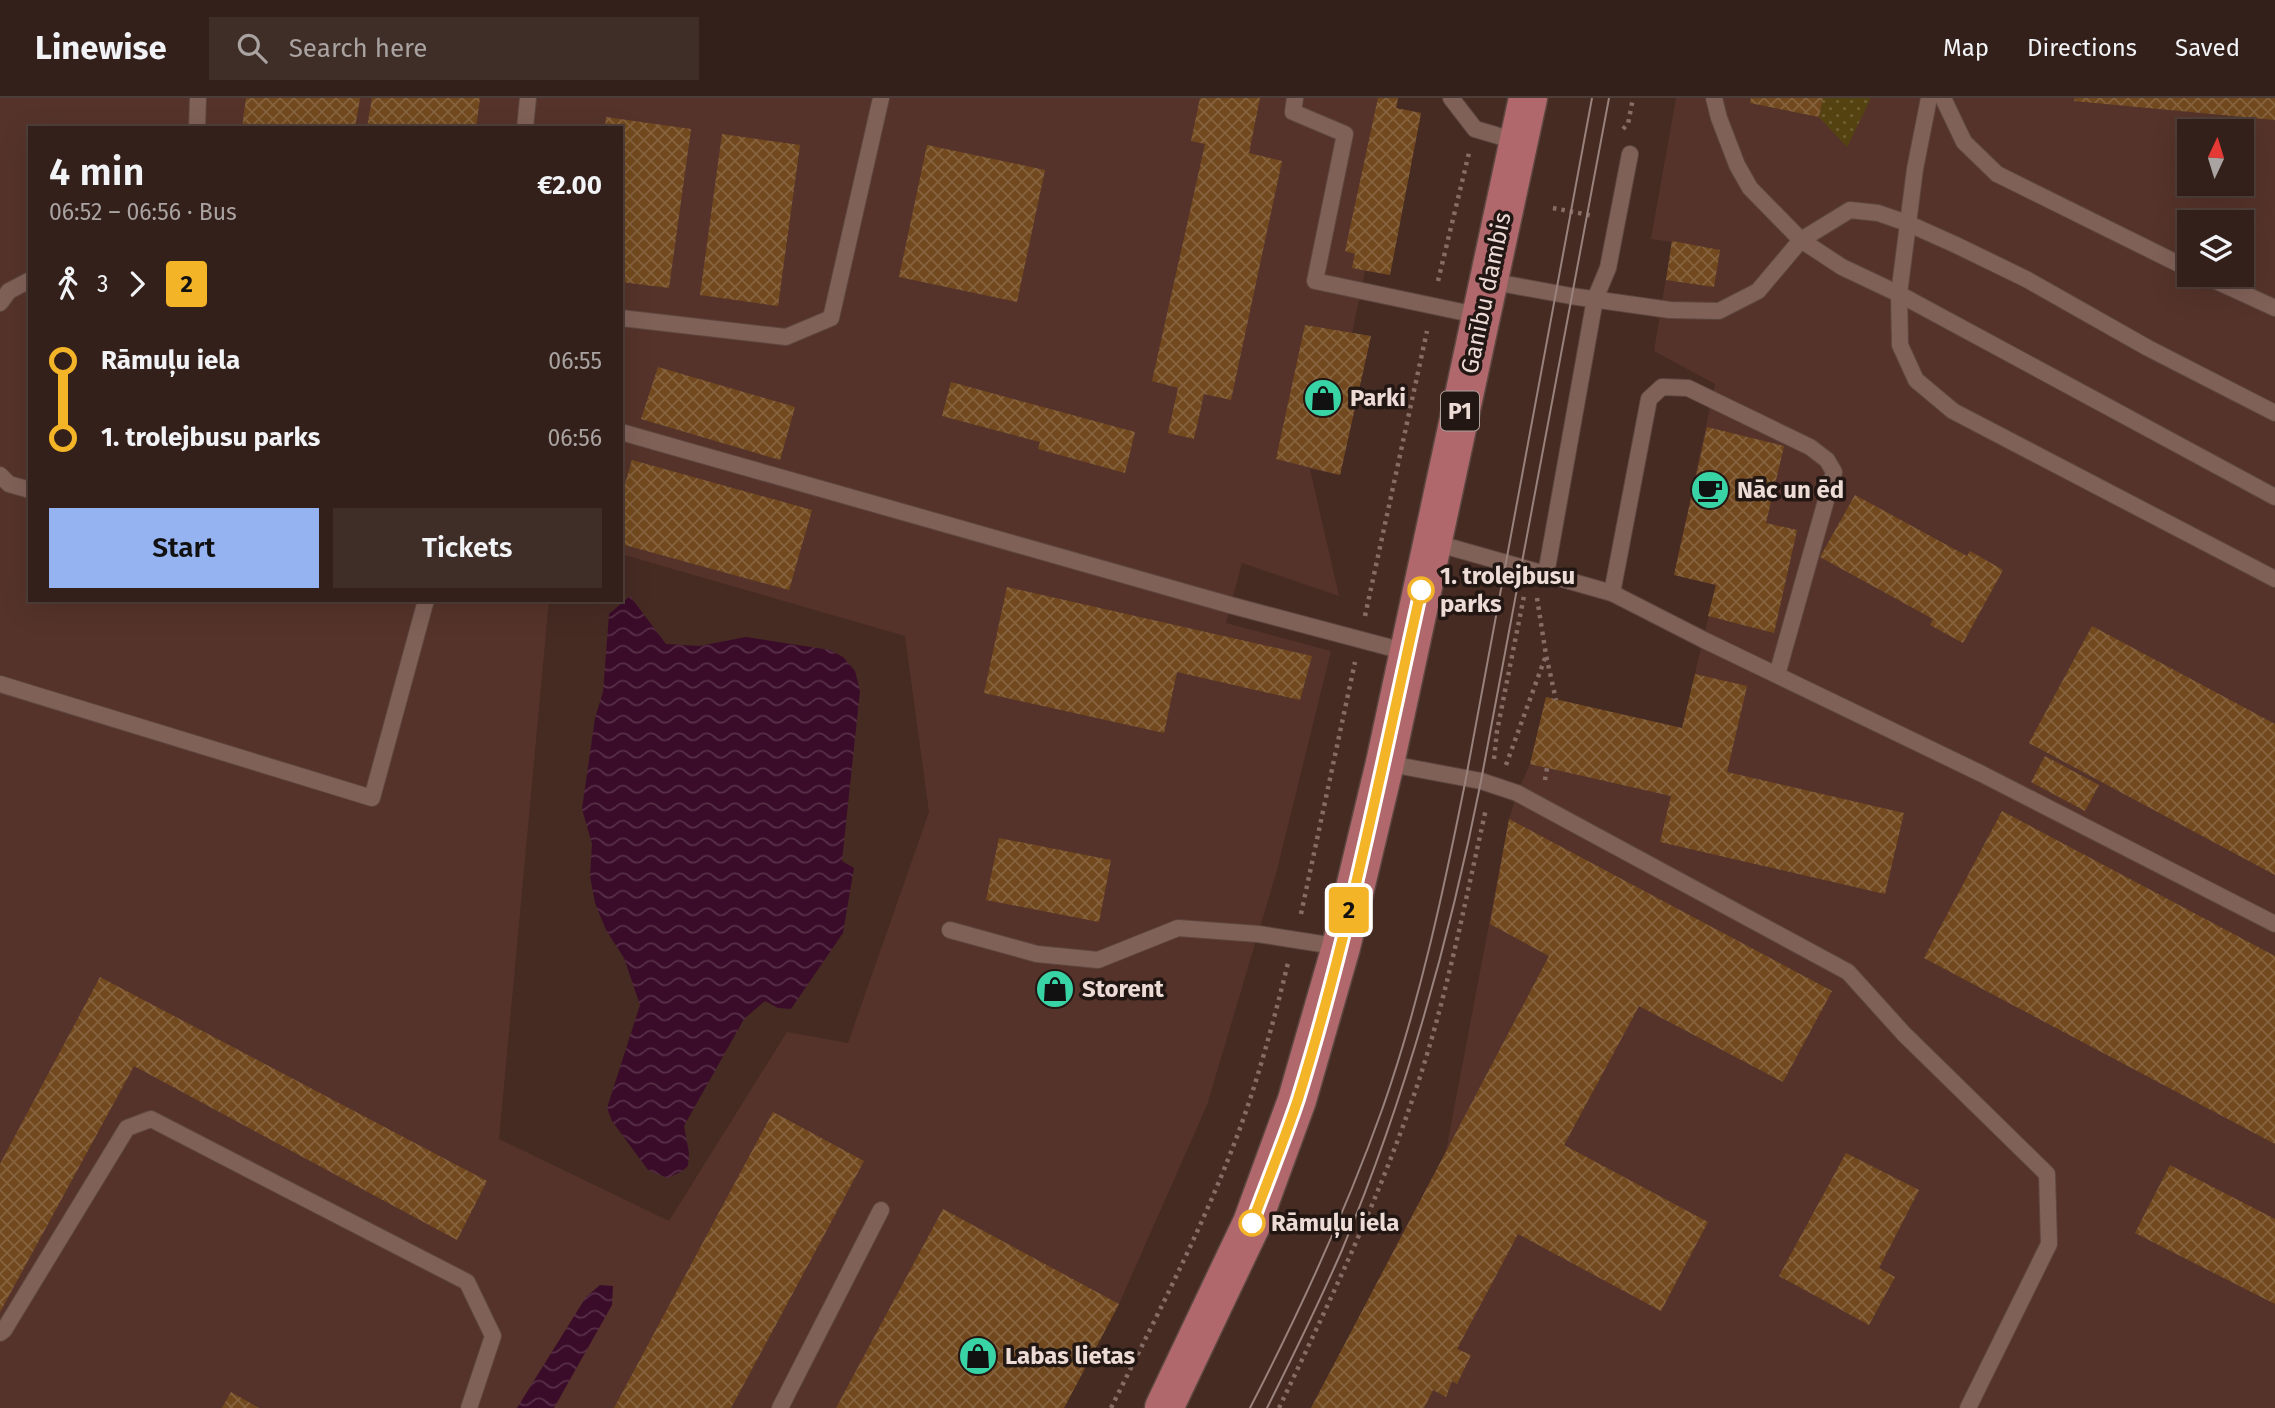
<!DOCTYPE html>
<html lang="en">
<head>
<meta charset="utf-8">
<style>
	body { margin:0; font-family:"Fira Sans",sans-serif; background:#3f2d27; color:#f1f3f6; height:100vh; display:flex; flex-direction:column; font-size:26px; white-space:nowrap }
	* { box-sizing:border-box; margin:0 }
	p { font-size:23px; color:#a9a3a2 }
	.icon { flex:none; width:38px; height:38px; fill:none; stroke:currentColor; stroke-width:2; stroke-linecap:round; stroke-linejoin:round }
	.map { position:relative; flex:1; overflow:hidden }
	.sheet { position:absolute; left:28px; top:28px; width:595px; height:476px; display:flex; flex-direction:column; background:#34201a; border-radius:0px; box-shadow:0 7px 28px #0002,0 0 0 2px #4e3e39 }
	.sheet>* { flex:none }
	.badge { padding:0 14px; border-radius:5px; font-size:24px; line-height:46px }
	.needle { width:46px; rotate:4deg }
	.buttons { position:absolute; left:2177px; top:21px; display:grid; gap:14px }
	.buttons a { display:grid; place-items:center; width:77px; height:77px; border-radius:0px; background:#34201a; box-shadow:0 7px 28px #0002,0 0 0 2px #4e3e39; font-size:35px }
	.map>.badge { position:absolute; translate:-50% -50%; box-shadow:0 0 0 4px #fff }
	.legs { display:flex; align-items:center; gap:10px; height:77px; padding:0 21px; font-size:23px }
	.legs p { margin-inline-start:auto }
	.summary { display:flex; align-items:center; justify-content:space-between; height:119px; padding:0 21px }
	h1 { font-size:38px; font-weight:600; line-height:52px }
	.button { display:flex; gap:14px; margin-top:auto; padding:14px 21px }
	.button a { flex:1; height:80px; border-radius:0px; background:#95b2f1; color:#111; font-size:28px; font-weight:600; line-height:80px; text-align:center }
	.button a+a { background:#3f2d27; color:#f1f3f6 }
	ul { padding:0 21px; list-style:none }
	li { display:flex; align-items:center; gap:24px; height:77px; font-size:26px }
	li i { display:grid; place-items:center; width:10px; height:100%; margin:0 9px; background:currentColor }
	li i::after { content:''; width:18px; height:18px; margin:-9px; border:5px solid; border-radius:50%; background:#34201a }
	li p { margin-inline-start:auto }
	li:first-child i { background:linear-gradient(#0000 50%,currentColor 0) }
	li:last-child i { background:linear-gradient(currentColor 50%,#0000 0) }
	header { display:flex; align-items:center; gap:42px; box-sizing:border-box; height:98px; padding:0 35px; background:#34201a; border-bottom:2px solid #4e3e39 }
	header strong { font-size:33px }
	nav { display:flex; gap:38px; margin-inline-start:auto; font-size:24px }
	.search { width:490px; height:63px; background:#3f2d27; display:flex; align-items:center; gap:18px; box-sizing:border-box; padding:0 24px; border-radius:0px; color:#a9a3a2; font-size:26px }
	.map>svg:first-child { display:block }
</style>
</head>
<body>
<header>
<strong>Linewise</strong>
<div class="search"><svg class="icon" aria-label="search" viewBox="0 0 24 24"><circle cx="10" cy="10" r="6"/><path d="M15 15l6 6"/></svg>Search here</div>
<nav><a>Map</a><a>Directions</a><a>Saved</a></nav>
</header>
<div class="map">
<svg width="2275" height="1310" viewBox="0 0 2275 1310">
	<defs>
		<pattern id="grass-dots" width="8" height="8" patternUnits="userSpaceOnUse" patternTransform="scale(1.75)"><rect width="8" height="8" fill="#544311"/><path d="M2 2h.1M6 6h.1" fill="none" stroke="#6d5e33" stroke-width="1.8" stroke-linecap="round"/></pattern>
		<pattern id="water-waves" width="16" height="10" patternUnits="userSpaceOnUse" patternTransform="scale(1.75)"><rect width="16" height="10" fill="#3a0c29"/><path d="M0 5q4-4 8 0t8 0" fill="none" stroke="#572f47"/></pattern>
		<pattern id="building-cross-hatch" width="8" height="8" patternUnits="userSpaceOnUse" patternTransform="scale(1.75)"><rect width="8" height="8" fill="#72491e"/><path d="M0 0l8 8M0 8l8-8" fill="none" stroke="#86633e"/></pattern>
	</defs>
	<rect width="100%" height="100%" fill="#462b23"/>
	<!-- built -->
	<g fill="#55332a" fill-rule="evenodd">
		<path d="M 0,0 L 1398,0 L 1397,10 L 1421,15 L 1390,177 L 1365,173 L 1352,235 L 1371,238 L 1340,377 L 1310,371 L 1339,498 L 1242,465 L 1226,525 L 1331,553 L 1277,772 L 1207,1007 L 1119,1206 L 1064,1310 L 0,1310 ZM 30,30 L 621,30 L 621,456 L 905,538 L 929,714 L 848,945 L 787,934 L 669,1123 L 499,1041 L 549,502 L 30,502 Z"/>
		<path d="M 1676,0 L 2275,0 L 2275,1310 L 1311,1310 L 1446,1053 L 1509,721 L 1517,695 L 1530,666 L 1546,599 L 1682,630 L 1716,487 L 1674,477 L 1715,286 L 1654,253 L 1672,144 L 1651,141 ZM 2189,33 L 2242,33 L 2242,86 L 2189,86 ZM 2189,124 L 2242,124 L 2242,177 L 2189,177 Z"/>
	</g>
	<!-- grass -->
	<path fill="url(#grass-dots)" d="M 1823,0 L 1871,0 L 1847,49 L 1819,19 Z"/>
	<!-- water -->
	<g fill="url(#water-waves)">
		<path d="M 630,498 L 666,546 L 699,548 L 746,539 L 830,552 L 843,559 L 855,573 L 860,593 L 842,763 L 854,770 L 843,835 L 791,911 L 778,910 L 765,903 L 744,921 L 684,1028 L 689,1055 L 688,1068 L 681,1074 L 667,1080 L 648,1072 L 612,1023 L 607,1010 L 640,907 L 624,860 L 606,832 L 595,805 L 590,778 L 592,746 L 582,711 L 595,620 L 603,594 L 609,516 Z"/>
		<path d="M 600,1187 L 613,1188 L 612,1207 L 554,1310 L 517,1310 L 586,1199 Z"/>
	</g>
	<!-- building -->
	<g fill="url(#building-cross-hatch)">
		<path d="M 246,0 L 360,0 L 355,30 L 242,30 Z"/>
		<path d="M 372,0 L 480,0 L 476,30 L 367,30 Z"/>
		<path d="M 1200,0 L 1260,0 L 1249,55 L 1282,63 L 1231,302 L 1204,296 L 1194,341 L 1168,335 L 1178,290 L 1152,283 L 1205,46 L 1191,43 Z"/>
		<path d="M 1378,0 L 1398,0 L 1396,10 L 1421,15 L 1390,177 L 1352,170 L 1355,156 L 1345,153 Z"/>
		<path d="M 1751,0 L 1823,0 L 1819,19 L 1750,5 Z"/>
		<path d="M 2075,0 L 2275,0 L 2275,22 L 2074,3 Z"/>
		<path d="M 606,19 L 691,31 L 669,190 L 621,184 L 621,30 L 605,30 Z"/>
		<path d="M 722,36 L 800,47 L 778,208 L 700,197 Z"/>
		<path d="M 927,47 L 1045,72 L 1017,204 L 899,179 Z"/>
		<path d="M 1672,143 L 1720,152 L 1714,189 L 1666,182 Z"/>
		<path d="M 1305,227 L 1371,238 L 1340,377 L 1276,361 Z"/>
		<path d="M 658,269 L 795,309 L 780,362 L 641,321 Z"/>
		<path d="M 951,284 L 1135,334 L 1125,375 L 1038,351 L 1040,344 L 942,318 Z"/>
		<path d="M 1707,329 L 1784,348 L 1766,425 L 1797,432 L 1774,535 L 1708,518 L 1716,487 L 1674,477 Z"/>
		<path d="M 632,362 L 812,412 L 789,492 L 621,446 L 621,399 Z"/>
		<path d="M 1855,397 L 1967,458 L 1970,453 L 2003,472 L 1963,545 L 1930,527 L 1933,521 L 1820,459 Z"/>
		<path d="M 1007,489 L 1312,558 L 1300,602 L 1177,574 L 1164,635 L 984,595 Z"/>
		<path d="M 2092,528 L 2275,626 L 2275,777 L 2029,645 Z"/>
		<path d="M 1695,576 L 1747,588 L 1727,674 L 1904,715 L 1885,796 L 1660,744 L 1671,698 L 1530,666 L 1546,599 L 1682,630 Z"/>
		<path d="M 2045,658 L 2099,687 L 2085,713 L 2031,684 Z"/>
		<path d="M 2002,713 L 2275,858 L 2275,1046 L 1924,860 Z"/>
		<path d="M 1509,721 L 1832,893 L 1783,984 L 1639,908 L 1564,1047 L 1708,1124 L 1661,1213 L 1518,1136 L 1457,1251 L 1471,1257 L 1457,1286 L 1452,1283 L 1446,1299 L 1433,1292 L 1424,1310 L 1311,1310 L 1549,858 L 1490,826 Z"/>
		<path d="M 999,740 L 1111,762 L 1099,824 L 986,802 Z"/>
		<path d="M 100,879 L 487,1083 L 457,1142 L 134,968 L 0,1214 L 0,1066 Z"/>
		<path d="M 773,1014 L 864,1063 L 731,1310 L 614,1310 Z"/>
		<path d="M 1846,1055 L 1919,1092 L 1879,1170 L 1895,1179 L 1869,1227 L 1779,1178 Z"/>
		<path d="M 2170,1067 L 2275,1121 L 2275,1206 L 2135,1135 Z"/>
		<path d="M 943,1111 L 1119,1206 L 1064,1310 L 836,1310 Z"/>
		<path d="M 231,1294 L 259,1310 L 222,1310 Z"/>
	</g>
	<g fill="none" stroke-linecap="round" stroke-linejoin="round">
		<defs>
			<g id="service">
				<path d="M 1295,0 L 1293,14 L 1345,36 L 1315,183 L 1481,218"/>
				<path d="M 1451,0 L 1475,31 L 1519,44"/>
				<path d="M 1714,0 L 1719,20 L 1737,67 L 1750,90 L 1801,142 L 1842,169 L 1899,196 L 2275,399"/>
				<path d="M 1929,0 L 1915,71 L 1899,196 L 1900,247 L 1916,282 L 1953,313 L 2275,481"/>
				<path d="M 1943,0 L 1964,44 L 1997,76 L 2189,171"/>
				<path d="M 197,30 L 198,0"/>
				<path d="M 525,30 L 528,0"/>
				<path d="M 2203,177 L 2275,210"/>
				<path d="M 1489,183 L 1571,198 L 1670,212 L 1719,213 L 1758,193 L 1801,142 L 1850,112 L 1878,115 L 1907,125 L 1956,147 L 2026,181 L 2148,250 L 2275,315"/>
				<path d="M 0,205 L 9,193 L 30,182"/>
				<path d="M 621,220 L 786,239 L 831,220 L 881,0"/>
				<path d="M 621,334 L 1230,507 L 1407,554"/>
				<path d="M 0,377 L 9,386 L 30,392"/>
				<path d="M 1432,444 L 1612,495 L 1704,542 L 1982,676 L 2275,826"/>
				<path d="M 1546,476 L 1595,201 L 1608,170 L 1630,56"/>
				<path d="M 1612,495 L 1649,301 L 1662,289 L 1688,290 L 1810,349 L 1827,362 L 1834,374 L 1777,577"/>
				<path d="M 0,586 L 372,700 L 426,502"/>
				<path d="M 1385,665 L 1481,683 L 1517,695 L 1848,874 L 1904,936 L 2047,1076 L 2049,1146 L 1968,1310"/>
				<path d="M 950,832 L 1037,856 L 1098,862 L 1178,830 L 1258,836 L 1341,849"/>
				<path d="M 0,1235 L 4,1232 L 127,1030 L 151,1021 L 467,1184 L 493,1238 L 469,1310"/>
				<path d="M 780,1310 L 881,1112"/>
			</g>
			<path id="primary" d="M 1164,1310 L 1252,1125 L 1297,1002 L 1341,849 L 1385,665 L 1528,0"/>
		</defs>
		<!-- service casing -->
		<use href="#service" stroke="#5d4741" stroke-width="18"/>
		<!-- primary casing -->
		<use href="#primary" stroke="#5d4741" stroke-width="41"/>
		<!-- path -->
		<g stroke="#856d66" stroke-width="4.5" stroke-dasharray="3.5 5" stroke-linecap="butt">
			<path d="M 1623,31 L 1628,26 L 1633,0"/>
			<path d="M 1553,110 L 1594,118"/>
			<path d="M 1438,183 L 1469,55"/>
			<path d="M 1537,500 L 1546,557 L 1556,602"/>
			<path d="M 1365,518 L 1427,233"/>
			<path d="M 1494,661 L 1497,633 L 1524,498"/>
			<path d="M 1506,667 L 1545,560"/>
			<path d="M 1545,682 L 1547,670"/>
			<path d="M 1301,816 L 1355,564"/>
			<path d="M 1111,1310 C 1152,1227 1195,1145 1229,1059 C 1254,997 1272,930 1288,865"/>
			<path d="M 1279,1310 C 1329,1205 1380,1099 1417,988 C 1447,898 1465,804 1486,711"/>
		</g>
		<!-- service -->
		<use href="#service" stroke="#806158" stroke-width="16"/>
		<!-- primary -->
		<use href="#primary" stroke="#b0686d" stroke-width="38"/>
		<!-- tram -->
		<g stroke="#98827b" stroke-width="2">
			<path d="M 1250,1310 C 1300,1213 1346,1113 1383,1009 C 1420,903 1444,791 1466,680 L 1592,0"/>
			<path d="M 1267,1310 C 1293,1258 1319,1205 1342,1152 C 1405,1001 1449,844 1481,683 L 1609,0"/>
		</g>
	</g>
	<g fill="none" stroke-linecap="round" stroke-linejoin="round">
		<defs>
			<path id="line-1" d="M 1252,1125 C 1267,1084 1284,1043 1298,1001 C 1350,834 1383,662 1421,492"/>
		</defs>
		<!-- line-1 casing -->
		<use href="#line-1" stroke="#fff" stroke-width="16"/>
		<!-- line-1 -->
		<use href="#line-1" stroke="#f4b427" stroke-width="10"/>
	</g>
	<!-- icons -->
	<defs>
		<symbol id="shop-disc" viewBox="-11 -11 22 22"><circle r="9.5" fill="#39d4a5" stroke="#231714"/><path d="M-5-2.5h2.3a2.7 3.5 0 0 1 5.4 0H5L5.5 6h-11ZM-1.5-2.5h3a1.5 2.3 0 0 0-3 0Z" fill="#111"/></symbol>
		<symbol id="cafe-disc" viewBox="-11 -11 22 22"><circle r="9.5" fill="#39d4a5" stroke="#231714"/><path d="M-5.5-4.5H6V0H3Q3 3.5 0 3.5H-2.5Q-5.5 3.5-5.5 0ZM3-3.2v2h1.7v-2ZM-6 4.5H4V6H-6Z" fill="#111"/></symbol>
	</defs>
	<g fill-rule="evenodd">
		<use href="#shop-disc" x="1301" y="278" width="44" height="44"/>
		<use href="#cafe-disc" x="1688" y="370" width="44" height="44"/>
		<use href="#shop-disc" x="1033" y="869" width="44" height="44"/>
		<use href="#shop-disc" x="956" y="1236" width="44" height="44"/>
	</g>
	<!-- markers -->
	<g fill="#fff" stroke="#f4b427" stroke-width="3.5">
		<circle cx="1421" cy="492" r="12"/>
		<circle cx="1252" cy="1125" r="12"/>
	</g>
	<g text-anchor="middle" stroke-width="7" stroke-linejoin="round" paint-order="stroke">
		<!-- shield labels -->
		<rect fill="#231714" stroke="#b0a09c" stroke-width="2" x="1441" y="293.5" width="38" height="39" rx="5"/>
		<g font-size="23" font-weight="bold" fill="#eddbd6">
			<text x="1460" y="321">P1</text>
		</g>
		<!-- street labels -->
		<g font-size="24" fill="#eddbd6" stroke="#231714">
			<text transform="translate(1486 195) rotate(-78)" y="8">Ganību dambis</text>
		</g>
		<!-- poi labels -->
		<g font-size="24" font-weight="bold" fill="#eddbd6" stroke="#231714" text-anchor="start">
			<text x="1350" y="308">Parki</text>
			<text x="1737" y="400">Nāc un ēd</text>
			<text x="1082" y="899">Storent</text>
			<text x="1005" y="1266">Labas lietas</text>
		</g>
		<!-- stop labels -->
		<g font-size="24" font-weight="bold" fill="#eddbd6" stroke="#231714" text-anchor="start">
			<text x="1440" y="486">1. trolejbusu<tspan x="1440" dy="28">parks</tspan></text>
			<text x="1271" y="1133">Rāmuļu iela</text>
		</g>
	</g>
</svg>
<div class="buttons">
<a><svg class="needle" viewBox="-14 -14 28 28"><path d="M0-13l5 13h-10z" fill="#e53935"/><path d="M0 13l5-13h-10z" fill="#a9a3a2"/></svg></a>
<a><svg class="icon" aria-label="layers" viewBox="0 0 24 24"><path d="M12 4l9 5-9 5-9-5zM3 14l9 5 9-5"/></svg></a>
</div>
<b class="badge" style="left:1349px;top:812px;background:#f4b427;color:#111">2</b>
<section class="sheet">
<div class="summary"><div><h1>4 min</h1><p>06:52 – 06:56 · Bus</p></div><b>€2.00</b></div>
<div class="legs"><svg class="icon" aria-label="walk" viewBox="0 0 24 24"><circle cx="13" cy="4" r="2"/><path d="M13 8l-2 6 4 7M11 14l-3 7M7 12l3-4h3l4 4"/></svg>3<svg class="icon" aria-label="forward" viewBox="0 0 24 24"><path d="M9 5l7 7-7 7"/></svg><b class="badge" style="background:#f4b427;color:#111">2</b></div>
<ul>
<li><i style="color:#f4b427"></i><b>Rāmuļu iela</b><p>06:55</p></li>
<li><i style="color:#f4b427"></i><b>1. trolejbusu parks</b><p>06:56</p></li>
</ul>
<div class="button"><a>Start</a><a>Tickets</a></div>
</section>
</div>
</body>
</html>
